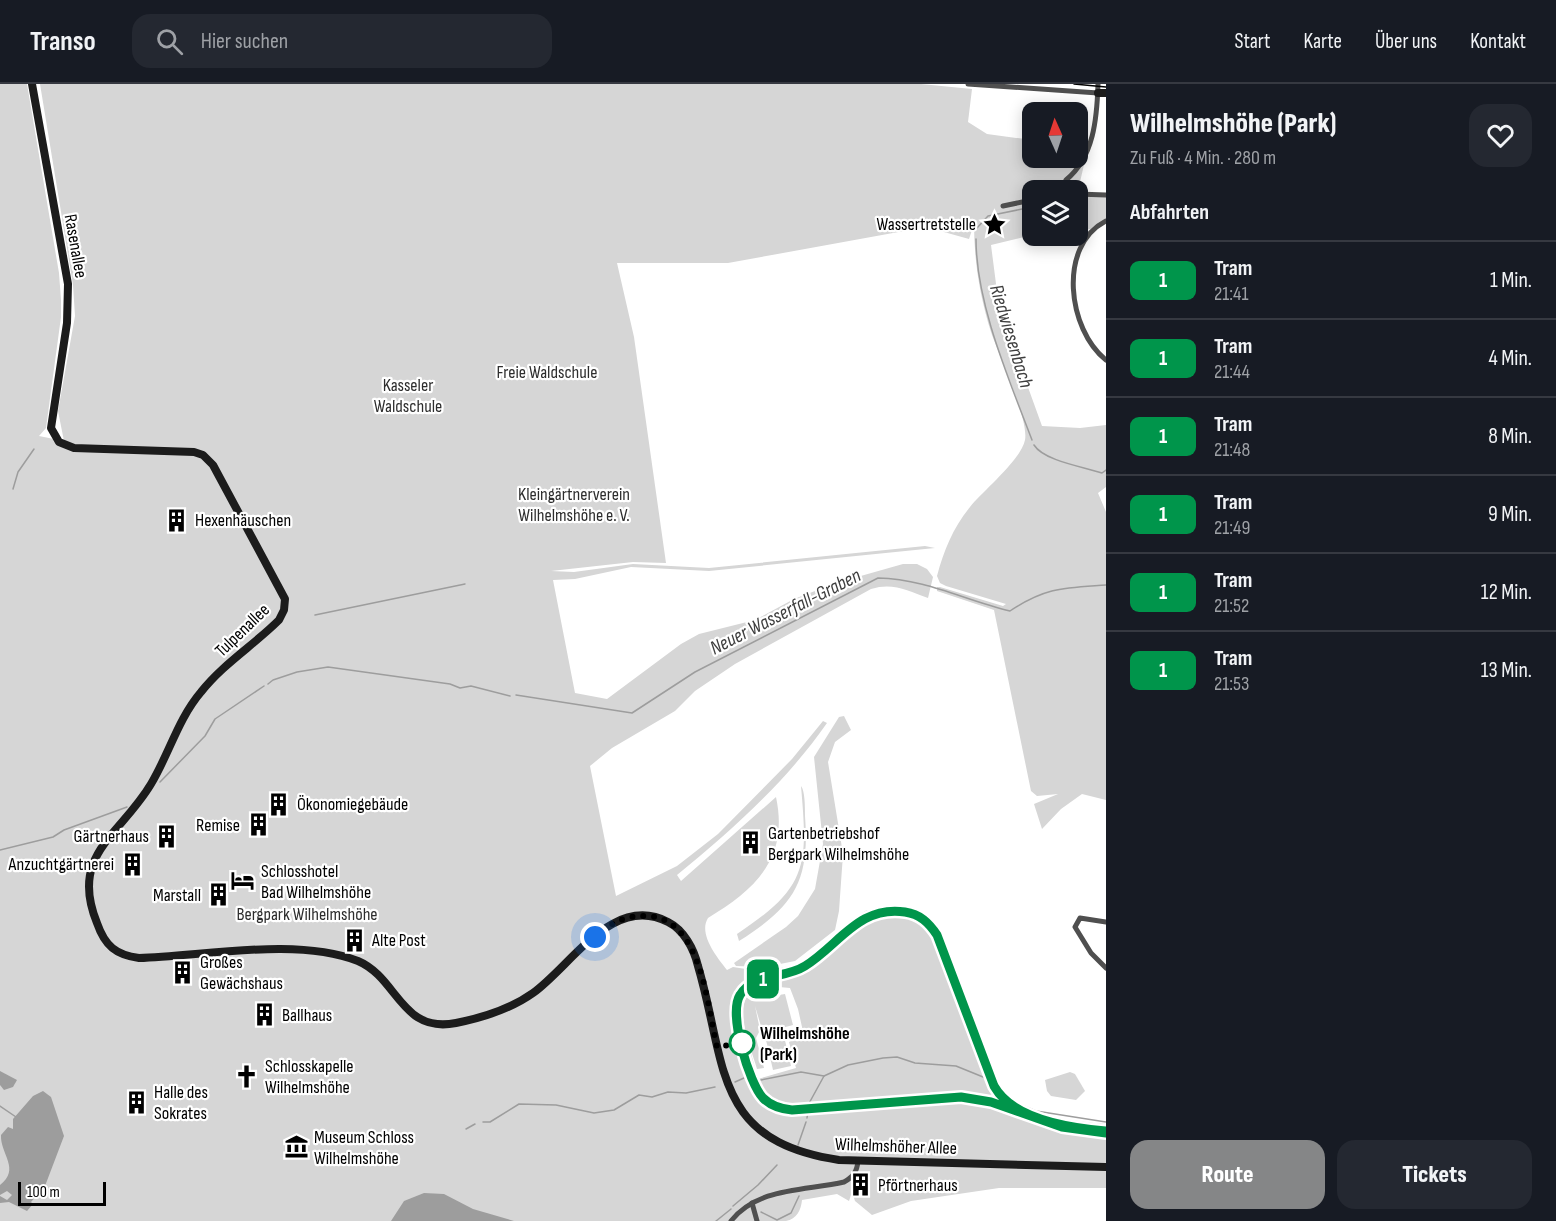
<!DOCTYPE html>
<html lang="de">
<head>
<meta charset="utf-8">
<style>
	body { margin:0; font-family:"Sofia Sans Condensed",sans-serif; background:#242831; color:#f1f3f6; height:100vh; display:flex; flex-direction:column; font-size:22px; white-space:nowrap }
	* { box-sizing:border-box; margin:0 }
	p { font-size:20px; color:#9ea1a6 }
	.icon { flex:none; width:33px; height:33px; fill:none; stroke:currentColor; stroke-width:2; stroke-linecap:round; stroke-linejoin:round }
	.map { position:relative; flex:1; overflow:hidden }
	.panel { display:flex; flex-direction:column; background:#171b24; width:450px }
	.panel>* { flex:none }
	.badge { padding:0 12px; border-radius:9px; font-size:21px; line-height:39px }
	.needle { width:39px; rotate:357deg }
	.buttons { position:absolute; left:1022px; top:18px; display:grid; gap:12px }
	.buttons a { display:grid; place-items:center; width:66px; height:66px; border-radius:12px; background:#171b24; box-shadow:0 3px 15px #0003; font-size:30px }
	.scale { position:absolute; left:18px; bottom:15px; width:88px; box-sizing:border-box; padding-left:6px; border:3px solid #000; border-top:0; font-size:16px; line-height:21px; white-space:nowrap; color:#000; -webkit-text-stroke:4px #fff; paint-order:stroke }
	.you { position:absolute; width:30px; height:30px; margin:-15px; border:4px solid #fff; border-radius:50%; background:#1a73e8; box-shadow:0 0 0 9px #1a73e833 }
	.map>.badge { position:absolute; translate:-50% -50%; box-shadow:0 0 0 3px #fff }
	h2 { padding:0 24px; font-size:22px; line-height:54px }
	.round { display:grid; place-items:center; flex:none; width:63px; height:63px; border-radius:18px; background:#242831 }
	.summary { display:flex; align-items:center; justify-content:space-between; height:102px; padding:0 24px }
	h1 { font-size:28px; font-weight:800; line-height:45px }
	.primary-button { display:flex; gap:12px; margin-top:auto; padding:12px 24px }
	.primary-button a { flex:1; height:69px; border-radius:18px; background:#858687; color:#fff; font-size:24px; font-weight:800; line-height:69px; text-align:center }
	.primary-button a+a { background:#242831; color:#f1f3f6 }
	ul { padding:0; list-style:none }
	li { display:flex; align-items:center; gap:18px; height:78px; padding:0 24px; border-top:2px solid #363941 }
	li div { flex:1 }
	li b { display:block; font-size:22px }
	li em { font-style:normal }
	li .badge { min-width:66px; font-weight:700; text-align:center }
	header { display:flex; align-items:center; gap:36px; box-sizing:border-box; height:84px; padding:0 30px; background:#171b24; border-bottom:2px solid #363941 }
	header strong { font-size:28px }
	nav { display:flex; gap:33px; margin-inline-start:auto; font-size:21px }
	.search { width:420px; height:54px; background:#242831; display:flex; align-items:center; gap:15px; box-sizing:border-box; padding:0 21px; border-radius:18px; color:#9ea1a6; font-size:22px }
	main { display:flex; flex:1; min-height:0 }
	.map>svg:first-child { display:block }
</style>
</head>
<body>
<header>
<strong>Transo</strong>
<div class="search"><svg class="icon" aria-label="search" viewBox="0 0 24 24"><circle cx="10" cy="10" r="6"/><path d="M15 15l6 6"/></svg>Hier suchen</div>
<nav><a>Start</a><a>Karte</a><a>Über uns</a><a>Kontakt</a></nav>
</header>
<main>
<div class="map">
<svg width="1106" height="1137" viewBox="0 0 1106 1137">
	<rect width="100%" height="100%" fill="#fff"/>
	<!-- green -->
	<g fill="#d6d6d6">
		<path d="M 0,0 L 27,0 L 59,189 L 61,216 L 61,233 L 46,344 L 39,352 L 64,357 L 58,327 L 75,232 L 73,201 L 40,0 L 921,0 L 972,5 L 968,38 L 987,50 L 1032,56 L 1032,74 L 1086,72 L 1077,111 L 1106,112 L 1106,135 L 1091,145 L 1077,146 L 1077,106 L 1032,106 L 1032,151 L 991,161 L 999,223 L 1042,342 L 1080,344 L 1106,341 L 1106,403 L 1098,409 L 1106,428 L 1106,716 L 1082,710 L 1061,725 L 1042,745 L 1034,720 L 1058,710 L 1037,712 L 1031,707 L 994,526 L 937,507 L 937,503 L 940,503 L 1003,522 L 1006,520 L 946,502 L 940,499 L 937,492 C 944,466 953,444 970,423 C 983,407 1021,376 1025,356 C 1029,335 999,272 991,248 C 980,213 974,177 974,140 L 969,155 L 926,143 L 728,179 L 617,179 L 634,253 L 666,479 L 633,478 L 551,487 L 574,488 L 633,480 L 709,484 L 925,462 L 935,464 L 709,487 L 631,483 L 575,495 L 553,496 L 575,609 L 607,615 L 681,560 L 699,550 L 755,536 L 794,515 L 836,499 L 903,480 L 917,480 L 927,485 L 933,493 L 928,514 C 908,507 893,498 871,505 L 735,580 L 695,607 L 675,627 L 612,664 L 590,682 L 616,812 L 677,782 L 718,750 L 792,675 L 823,637 L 827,639 C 786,698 732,746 677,791 L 681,797 L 776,713 C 789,774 756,805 708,834 C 698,850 717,873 727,886 L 733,883 L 752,886 L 795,882 L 747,896 L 735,911 L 758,995 L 796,984 L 789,958 L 804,952 L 798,925 L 790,904 L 779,903 L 754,915 L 785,910 L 793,941 L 763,949 L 755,922 L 760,946 L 756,954 L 764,984 L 757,985 C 752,966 736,933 746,914 C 755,896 786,894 803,886 C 838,869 859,815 907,833 C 919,837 928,842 935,854 L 993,1002 C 1025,1030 1064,1037 1106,1040 L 1106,1104 L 999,1104 L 911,1117 L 872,1131 L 855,1117 L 852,1108 L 849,1117 L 837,1110 L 802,1116 C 801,1126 797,1135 786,1137 L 0,1137 Z"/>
		<path d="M 844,632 L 851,646 L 835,658 L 828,678 L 843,770 L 839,827 L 835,846 L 795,877 L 765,883 L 736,882 L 734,879 L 786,843 L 798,832 L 815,805 L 823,760 L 814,673 L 839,633 Z"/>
		<path d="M 801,702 C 805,707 805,723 805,732 C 810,798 794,822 739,857 L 737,850 C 808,803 808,782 801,702 Z"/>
		<path d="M 867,826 L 870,827 L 798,881 L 851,836 Z"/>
		<path d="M 784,952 L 791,982 L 773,986 L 766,956 Z"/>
		<path d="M 1070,988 L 1075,990 L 1085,1007 L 1076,1016 L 1051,1012 L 1047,1007 L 1045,996 Z"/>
	</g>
	<!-- water -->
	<g fill="#9d9d9d">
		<path d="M 0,987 L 17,996 L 13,1003 L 4,1006 L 0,1001 Z"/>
		<path d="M 43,1007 L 51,1013 L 64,1052 L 45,1102 L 31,1118 L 33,1120 L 27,1127 L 9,1118 L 0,1119 L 0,1112 L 7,1116 L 12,1111 L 7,1107 L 0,1111 L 0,1101 C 21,1085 0,1070 1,1051 L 8,1043 L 13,1045 L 13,1035 L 33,1012 Z"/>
		<path d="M 424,1109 L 444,1110 L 473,1125 L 514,1137 L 391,1137 L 404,1117 Z"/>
	</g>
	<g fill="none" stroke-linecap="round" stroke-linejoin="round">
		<!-- stream -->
		<g stroke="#9d9d9d" stroke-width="1.5">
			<path d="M 977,144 L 988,132 L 1032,123"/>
			<path d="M 976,155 C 976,220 1009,295 1032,356"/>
			<path d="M 1034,361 C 1044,377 1084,383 1102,389 L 1106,386"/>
			<path d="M 13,405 L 18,388 L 34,365"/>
			<path d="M 315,531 L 465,500"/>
			<path d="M 268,600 L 273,596 L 297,588 L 328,583 L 450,600 L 460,604 L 471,602 L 510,612"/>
			<path d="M 516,611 L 632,629 L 695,588 L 878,494 C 926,495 964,516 1010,527 C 1046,503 1064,504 1106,501"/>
			<path d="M 160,698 L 205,652 L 215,635 L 264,602"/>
			<path d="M 0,766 L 53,753 L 64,746 L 127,723"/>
			<path d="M 761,996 L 801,988 L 824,992"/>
			<path d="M 735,998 L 744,994"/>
			<path d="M 1010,1016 L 1036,1027 L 1106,1038"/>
			<path d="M 0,1022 L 16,1033"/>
			<path d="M 807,1023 L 824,992 L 848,981 L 883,974 L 897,973 L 915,979 L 956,982 L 988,995"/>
			<path d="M 807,1034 L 808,1027"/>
			<path d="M 483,1038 L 490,1038 L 519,1020 L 556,1021 L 594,1029 L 614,1026 L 639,1011 L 652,1013 L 668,1008 L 686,1009 L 715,1003"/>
			<path d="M 466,1045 L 475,1040"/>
			<path d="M 798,1061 L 806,1038"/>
			<path d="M 733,1122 L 758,1101 L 777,1081"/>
			<path d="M 761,1128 L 777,1136 L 791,1129 L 799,1112"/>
			<path d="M 716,1137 L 731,1125"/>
		</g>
		<!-- street -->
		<g stroke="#4f4f4f" stroke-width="5">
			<path d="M 968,0 L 1098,9"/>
			<path d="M 1066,96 C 1094,73 1097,34 1098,0"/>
			<path d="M 1077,110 L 1106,111"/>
			<path d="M 1003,122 L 1032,116"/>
			<path d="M 1106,137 C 1057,162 1068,246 1106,276"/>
			<path d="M 1106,838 L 1080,834 L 1075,843 L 1091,869 L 1106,884"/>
			<path d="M 752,1119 L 757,1137"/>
			<path d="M 731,1137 C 758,1103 805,1107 844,1098 C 853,1093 857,1088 858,1077"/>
		</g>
		<!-- secondary -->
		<g stroke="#1c1c1c" stroke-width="8">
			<path d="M 32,0 L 68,200 L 67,239 L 51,344 L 59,358 L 74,364 L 194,368 L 203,371 L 213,381 L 285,515 L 284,526 L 279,536 C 254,561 223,580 201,608 C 178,635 169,670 151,700 C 120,752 69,770 97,839 C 105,862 116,871 139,874 C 204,872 297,853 358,877 C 398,894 401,950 456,939 C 481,934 512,924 533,909 C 571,882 613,809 668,838 C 684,846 694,865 698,882 C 727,980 712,1057 839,1076 L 1106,1083"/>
			<path d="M 1098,9 L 1106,9"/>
		</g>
		<!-- tram -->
		<g stroke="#000" stroke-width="1.5">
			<path d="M 1074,0 L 1106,3"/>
			<path d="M 1106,1046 C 1070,1044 1012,1037 994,1002 L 937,851 C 929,839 920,830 905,828 C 859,820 839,861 805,882 C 785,895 753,889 740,911 C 728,930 748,998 763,1014 C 771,1023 784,1027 796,1026 L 961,1013 L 991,1018 L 1061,1043 L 1106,1049"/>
		</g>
	</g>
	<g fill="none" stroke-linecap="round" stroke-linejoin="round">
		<defs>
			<path id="line" d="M 1106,1047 C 1070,1044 1013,1036 994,1002 L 937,851 C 929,839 920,830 905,828 C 859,821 839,861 805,882 C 785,895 753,889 740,911 C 728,930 749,999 763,1014 C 771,1022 781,1025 792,1026 L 961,1013 L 991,1018 L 1062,1043 L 1106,1049"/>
		</defs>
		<!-- line casing -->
		<use href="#line" stroke="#fff" stroke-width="14"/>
		<!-- line -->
		<use href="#line" stroke="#00954b" stroke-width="9"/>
		<!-- walk -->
		<path stroke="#000" stroke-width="6" stroke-dasharray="0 10.8" d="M 595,853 C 609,840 625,831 645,832 C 702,832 707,922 717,963 L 742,959"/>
	</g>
	<!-- icons -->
	<defs>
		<symbol id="sight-bare" viewBox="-9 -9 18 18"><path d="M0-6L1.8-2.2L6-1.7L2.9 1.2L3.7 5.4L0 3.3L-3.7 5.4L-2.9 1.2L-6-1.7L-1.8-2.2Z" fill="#000" stroke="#fff" stroke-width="2.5" paint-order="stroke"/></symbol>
		<symbol id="building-bare" viewBox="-9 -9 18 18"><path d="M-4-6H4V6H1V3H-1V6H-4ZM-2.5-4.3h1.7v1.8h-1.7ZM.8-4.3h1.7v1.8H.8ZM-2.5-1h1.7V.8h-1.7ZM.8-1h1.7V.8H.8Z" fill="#000" stroke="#fff" stroke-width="2.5" paint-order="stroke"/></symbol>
		<symbol id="hotel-bare" viewBox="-9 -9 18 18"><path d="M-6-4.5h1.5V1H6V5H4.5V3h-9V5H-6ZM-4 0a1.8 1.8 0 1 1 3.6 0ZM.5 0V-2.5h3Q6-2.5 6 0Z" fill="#000" stroke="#fff" stroke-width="2.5" paint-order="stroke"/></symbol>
		<symbol id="church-bare" viewBox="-9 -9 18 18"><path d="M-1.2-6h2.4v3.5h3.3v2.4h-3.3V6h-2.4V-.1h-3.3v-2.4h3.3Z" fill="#000" stroke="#fff" stroke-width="2.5" paint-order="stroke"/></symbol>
		<symbol id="museum-bare" viewBox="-9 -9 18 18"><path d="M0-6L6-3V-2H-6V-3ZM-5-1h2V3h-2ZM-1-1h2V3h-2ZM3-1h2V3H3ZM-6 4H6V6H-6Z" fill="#000" stroke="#fff" stroke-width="2.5" paint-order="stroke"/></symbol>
	</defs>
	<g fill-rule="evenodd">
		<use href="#sight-bare" x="978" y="124" width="33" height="33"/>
		<use href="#building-bare" x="160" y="420" width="33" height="33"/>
		<use href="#building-bare" x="262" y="704" width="33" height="33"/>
		<use href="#building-bare" x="242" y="724" width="33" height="33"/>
		<use href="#building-bare" x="150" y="736" width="33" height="33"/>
		<use href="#building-bare" x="734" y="742" width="33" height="33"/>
		<use href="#building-bare" x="116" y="764" width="33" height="33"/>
		<use href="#hotel-bare" x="226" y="780" width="33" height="33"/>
		<use href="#building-bare" x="202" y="794" width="33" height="33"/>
		<use href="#building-bare" x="338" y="840" width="33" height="33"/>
		<use href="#building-bare" x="166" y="872" width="33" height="33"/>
		<use href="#building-bare" x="248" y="914" width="33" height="33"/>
		<use href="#church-bare" x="230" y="976" width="33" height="33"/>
		<use href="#building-bare" x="120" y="1002" width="33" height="33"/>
		<use href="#museum-bare" x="280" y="1046" width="33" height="33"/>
		<use href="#building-bare" x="844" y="1084" width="33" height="33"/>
	</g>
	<!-- markers -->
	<circle fill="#fff" stroke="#00954b" stroke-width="3" cx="742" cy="959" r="12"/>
	<g text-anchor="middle" stroke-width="4.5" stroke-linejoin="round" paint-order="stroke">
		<!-- poi labels -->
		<g font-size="18" fill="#000" stroke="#fff" text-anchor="start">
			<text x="976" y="146" text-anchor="end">Wassertretstelle</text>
			<text x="195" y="442">Hexenhäuschen</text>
			<text x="297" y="726">Ökonomiegebäude</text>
			<text x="240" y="747" text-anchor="end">Remise</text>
			<text x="768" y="755">Gartenbetriebshof<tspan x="768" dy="21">Bergpark Wilhelmshöhe</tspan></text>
			<text x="149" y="758" text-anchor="end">Gärtnerhaus</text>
			<text x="114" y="786" text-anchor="end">Anzuchtgärtnerei</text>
			<text x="261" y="793">Schlosshotel<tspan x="261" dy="21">Bad Wilhelmshöhe</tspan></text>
			<text x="201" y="817" text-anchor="end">Marstall</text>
			<text x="372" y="862">Alte Post</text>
			<text x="200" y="884">Großes<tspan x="200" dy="21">Gewächshaus</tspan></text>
			<text x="282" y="937">Ballhaus</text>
			<text x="265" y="988">Schlosskapelle<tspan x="265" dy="21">Wilhelmshöhe</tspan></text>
			<text x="154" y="1014">Halle des<tspan x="154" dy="21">Sokrates</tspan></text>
			<text x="314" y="1059">Museum Schloss<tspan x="314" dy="21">Wilhelmshöhe</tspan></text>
			<text x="878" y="1107">Pförtnerhaus</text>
		</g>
		<!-- street labels -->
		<g font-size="18" fill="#000" stroke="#fff">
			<text transform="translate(76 162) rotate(80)" y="6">Rasenallee</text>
			<text transform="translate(242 546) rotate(-44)" y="6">Tulpenallee</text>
			<text transform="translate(896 1062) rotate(2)" y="6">Wilhelmshöher Allee</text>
		</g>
		<!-- park labels -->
		<g font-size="18" fill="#2d2d2d" stroke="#fff">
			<text x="547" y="294">Freie Waldschule</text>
			<text x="408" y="307">Kasseler<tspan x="408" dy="21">Waldschule</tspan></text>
			<text x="574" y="416">Kleingärtnerverein<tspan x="574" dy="21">Wilhelmshöhe e. V.</tspan></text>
			<text x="307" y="836">Bergpark Wilhelmshöhe</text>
		</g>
		<!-- stop labels -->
		<g font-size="18" font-weight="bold" fill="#000" stroke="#fff" text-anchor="start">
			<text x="760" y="955">Wilhelmshöhe<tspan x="760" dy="21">(Park)</tspan></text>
		</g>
		<!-- water labels -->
		<g font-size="20" font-style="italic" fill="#3e3e3e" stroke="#fff">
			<text transform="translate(1012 252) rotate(73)" y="7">Riedwiesenbach</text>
			<text transform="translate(785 527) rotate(-27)" y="7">Neuer Wasserfall-Graben</text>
		</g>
	</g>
</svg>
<div class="buttons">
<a><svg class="needle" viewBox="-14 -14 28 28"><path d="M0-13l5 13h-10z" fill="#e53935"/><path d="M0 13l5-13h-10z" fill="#9ea1a6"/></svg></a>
<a><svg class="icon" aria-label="layers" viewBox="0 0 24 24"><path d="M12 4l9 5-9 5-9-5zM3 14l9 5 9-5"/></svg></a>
</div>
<div class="scale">100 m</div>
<div class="you" style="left:595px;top:853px"></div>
<b class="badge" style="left:763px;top:895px;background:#00954b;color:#fff">1</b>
</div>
<section class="panel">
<div class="summary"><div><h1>Wilhelmshöhe (Park)</h1><p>Zu Fuß · 4 Min. · 280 m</p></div><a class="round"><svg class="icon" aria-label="heart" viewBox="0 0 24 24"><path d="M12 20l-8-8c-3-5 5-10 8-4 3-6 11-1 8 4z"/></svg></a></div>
<h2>Abfahrten</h2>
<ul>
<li><span class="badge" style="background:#00954b;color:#fff">1</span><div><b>Tram</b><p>21:41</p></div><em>1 Min.</em></li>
<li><span class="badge" style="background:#00954b;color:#fff">1</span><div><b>Tram</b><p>21:44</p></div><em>4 Min.</em></li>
<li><span class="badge" style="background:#00954b;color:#fff">1</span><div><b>Tram</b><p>21:48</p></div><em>8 Min.</em></li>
<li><span class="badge" style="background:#00954b;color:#fff">1</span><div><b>Tram</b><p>21:49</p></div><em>9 Min.</em></li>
<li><span class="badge" style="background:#00954b;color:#fff">1</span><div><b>Tram</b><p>21:52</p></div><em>12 Min.</em></li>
<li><span class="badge" style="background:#00954b;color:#fff">1</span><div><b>Tram</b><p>21:53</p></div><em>13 Min.</em></li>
</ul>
<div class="primary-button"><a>Route</a><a>Tickets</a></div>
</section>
</main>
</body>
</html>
